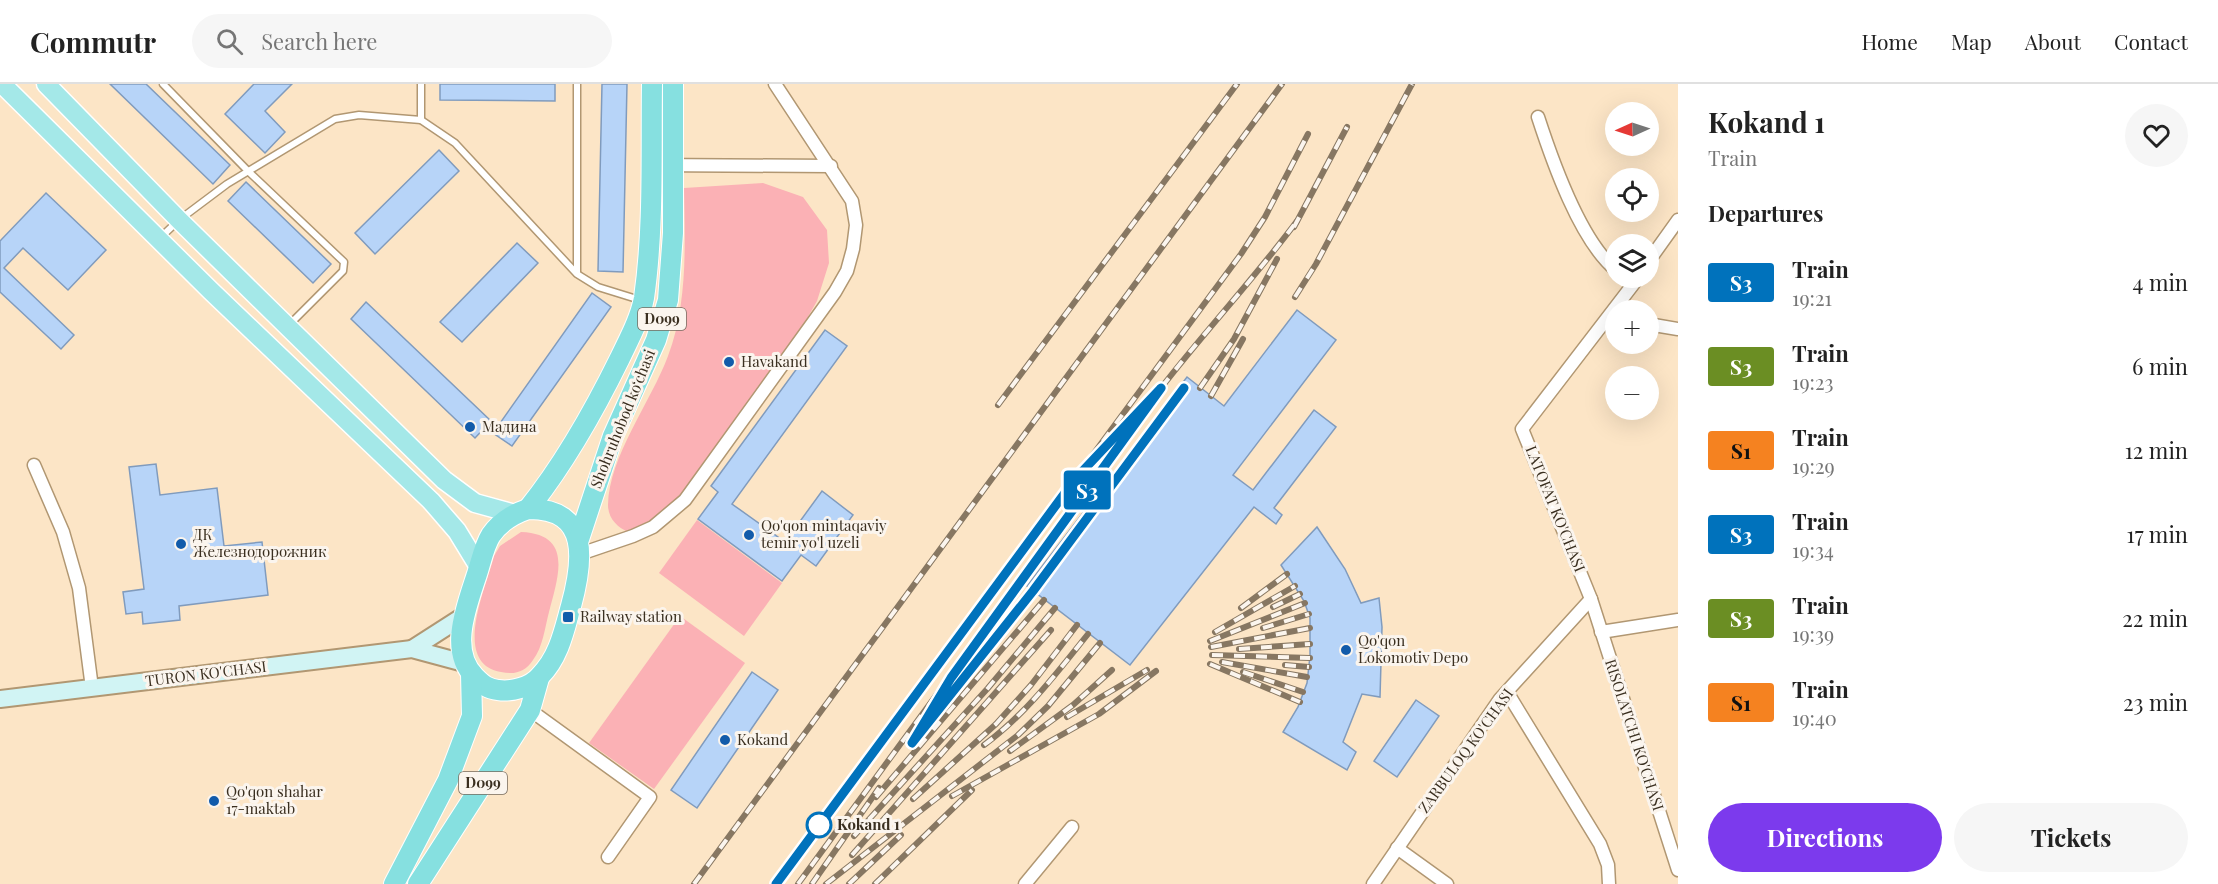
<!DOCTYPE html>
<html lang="en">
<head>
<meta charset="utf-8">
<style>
	body { margin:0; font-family:"Playfair Display",serif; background:#f6f6f6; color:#222; height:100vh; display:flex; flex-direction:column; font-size:22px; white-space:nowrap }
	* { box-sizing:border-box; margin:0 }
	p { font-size:20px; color:#767676 }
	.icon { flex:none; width:33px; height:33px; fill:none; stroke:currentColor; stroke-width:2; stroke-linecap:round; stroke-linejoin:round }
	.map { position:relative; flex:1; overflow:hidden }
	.panel { display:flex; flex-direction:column; background:#fff; width:540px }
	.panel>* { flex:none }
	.badge { padding:0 12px; border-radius:4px; font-size:21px; line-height:39px }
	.needle { width:39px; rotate:267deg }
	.controls { position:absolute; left:1605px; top:18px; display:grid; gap:12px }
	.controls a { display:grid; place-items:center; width:54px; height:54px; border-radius:50%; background:#fff; box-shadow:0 6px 24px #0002; font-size:30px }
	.map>.badge { position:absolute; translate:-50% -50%; box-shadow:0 0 0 3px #fff }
	h2 { padding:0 30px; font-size:22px; line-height:54px }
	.round { display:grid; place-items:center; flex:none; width:63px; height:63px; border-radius:32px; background:#f6f6f6 }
	.headline { display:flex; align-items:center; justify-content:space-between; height:102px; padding:0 30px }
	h1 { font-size:28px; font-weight:700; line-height:45px }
	.button { display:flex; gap:12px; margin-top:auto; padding:12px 30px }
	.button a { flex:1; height:69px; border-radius:36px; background:#7c3aed; color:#fff; font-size:24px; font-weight:700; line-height:69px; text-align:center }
	.button a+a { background:#f6f6f6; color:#222 }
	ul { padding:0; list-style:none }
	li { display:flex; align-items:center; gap:18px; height:84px; padding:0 30px }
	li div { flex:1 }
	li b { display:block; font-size:22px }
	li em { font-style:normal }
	li .badge { min-width:66px; font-weight:700; text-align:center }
	header { display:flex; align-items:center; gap:36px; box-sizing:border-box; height:84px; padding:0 30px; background:#fff; border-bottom:2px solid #e0e0e0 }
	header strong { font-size:28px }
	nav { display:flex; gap:33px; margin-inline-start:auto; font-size:21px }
	.search { width:420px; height:54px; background:#f6f6f6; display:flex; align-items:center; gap:15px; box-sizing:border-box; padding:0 21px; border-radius:33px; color:#767676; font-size:22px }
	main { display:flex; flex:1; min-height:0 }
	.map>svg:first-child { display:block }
</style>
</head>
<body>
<header>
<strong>Commutr</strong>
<div class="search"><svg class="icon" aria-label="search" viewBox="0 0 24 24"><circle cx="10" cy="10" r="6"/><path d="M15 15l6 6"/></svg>Search here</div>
<nav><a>Home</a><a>Map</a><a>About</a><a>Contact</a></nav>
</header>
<main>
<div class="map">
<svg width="1678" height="800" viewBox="0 0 1678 800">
	<rect width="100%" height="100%" fill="#fce5c6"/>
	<!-- green -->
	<g fill="#fbb1b5">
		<path d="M 763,99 L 803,113 L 827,146 L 829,179 L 817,217 L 788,268 L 671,423 L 644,445 L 628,448 C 617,443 608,434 608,421 C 609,372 651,318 668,272 C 688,220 685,158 684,104 Z"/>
		<path d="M 697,436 L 782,499 L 744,552 L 659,489 Z"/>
		<path d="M 521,448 C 574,450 558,493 549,528 C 545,543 543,563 533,576 C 525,588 515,591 501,588 C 451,579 486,504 494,472 L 500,462 Z"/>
		<path d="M 680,532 L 745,579 L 654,705 L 589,659 Z"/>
	</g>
	<!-- building -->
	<g fill="#b7d4f8" stroke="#809bbd" stroke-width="1.5">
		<path d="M 110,0 L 146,0 L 230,81 L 213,100 Z"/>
		<path d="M 254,0 L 292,0 L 265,27 L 285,48 L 265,69 L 225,30 Z"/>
		<path d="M 440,0 L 555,0 L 555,17 L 440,16 Z"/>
		<path d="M 602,0 L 627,0 L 623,188 L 598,187 Z"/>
		<path d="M 439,66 L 459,87 L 375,170 L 355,149 Z"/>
		<path d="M 246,98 L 331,180 L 313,199 L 228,117 Z"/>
		<path d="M 46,109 L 106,166 L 68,206 L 23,164 L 4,184 L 74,251 L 61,265 L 0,208 L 0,157 Z"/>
		<path d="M 517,159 L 538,179 L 462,258 L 440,238 Z"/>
		<path d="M 592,209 L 611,223 L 512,362 L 493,349 Z"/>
		<path d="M 366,218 L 491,337 L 475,354 L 351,235 Z"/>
		<path d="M 1297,226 L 1336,256 L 1233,391 L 1253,406 L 1314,326 L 1336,343 L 1274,424 L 1282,431 L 1276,440 L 1254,423 L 1130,581 L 1027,502 L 1187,293 L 1224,322 Z"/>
		<path d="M 825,246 L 847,262 L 732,420 L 785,458 L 822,407 L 853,431 L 816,482 L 801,471 L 782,497 L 698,435 L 718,408 L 711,402 Z"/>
		<path d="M 156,380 L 160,411 L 217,404 L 224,462 L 262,458 L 268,511 L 179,522 L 180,536 L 143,540 L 142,528 L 126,530 L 123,508 L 144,505 L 129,383 Z"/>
		<path d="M 1317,443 L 1345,485 L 1361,519 L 1379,514 L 1382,543 L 1380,613 L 1362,610 L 1343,658 L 1356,668 L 1347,686 L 1283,648 L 1298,623 L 1307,599 L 1310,572 L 1310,534 L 1304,517 L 1281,481 Z"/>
		<path d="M 752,588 L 778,606 L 697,724 L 671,706 Z"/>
		<path d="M 1416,616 L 1439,632 L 1397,693 L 1374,677 Z"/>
	</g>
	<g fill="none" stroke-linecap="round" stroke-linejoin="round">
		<defs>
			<g id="service">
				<path d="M 163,0 L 248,87 L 344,178 L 343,187 L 290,240"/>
				<path d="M 421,36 L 421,0"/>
				<path d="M 161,153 L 179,136 L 227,100 L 335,35 L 359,31 L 421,36 L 455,59 L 577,190 L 598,203 L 640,216"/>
				<path d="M 577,189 L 577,0"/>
			</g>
			<g id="minor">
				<path d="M 1538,33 C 1552,76 1580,157 1616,186"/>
				<path d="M 651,81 L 831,82"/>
				<path d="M 1648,178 L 1678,136"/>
				<path d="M 1638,194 L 1522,345 L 1591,515 L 1678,786"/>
				<path d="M 1648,240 L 1678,245"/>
				<path d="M 34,381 L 63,448 L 79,504 L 92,604"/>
				<path d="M 580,470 L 633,452 L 653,443 L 685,416 L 835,208 L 847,187 L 853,165 L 856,141 L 852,117 L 775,0"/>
				<path d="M 1601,548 L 1678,536"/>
				<path d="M 1507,608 L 1600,760 L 1608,781 L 1609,800"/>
				<path d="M 530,626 L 650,713 L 608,773"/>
				<path d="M 1397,764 L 1447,800"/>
				<path d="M 1025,800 L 1072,743"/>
				<path d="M 1373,800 L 1500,615 L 1591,515"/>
			</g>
			<g id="secondary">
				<path d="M 412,565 L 465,531"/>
				<path d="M 0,615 L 412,565 L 464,579"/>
			</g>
			<g id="primary">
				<path d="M 2,0 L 211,207 L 431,417 L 457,447 L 479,483"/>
				<path d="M 46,0 L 179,136 L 444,396 L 475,419 L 515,430"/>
			</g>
			<g id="trunk">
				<path d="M 528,425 C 591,424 583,478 571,522 C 564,547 559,573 540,592 C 531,603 512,608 498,606 C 488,605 483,601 475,593 C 448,567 467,521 477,490 C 481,478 484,462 491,451 C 500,438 513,430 528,425 Z"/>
				<path d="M 528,425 C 565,379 594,327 620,274 C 629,255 640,235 644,214 C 654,144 651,71 652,0"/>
				<path d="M 579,455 L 613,352 L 656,256 L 668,216 L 673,149 L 673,0"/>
				<path d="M 394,800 L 448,696 L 472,632 L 471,589"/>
				<path d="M 418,800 L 530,626 L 539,594"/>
			</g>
		</defs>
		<!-- service casing -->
		<use href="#service" stroke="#b19772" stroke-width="9"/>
		<!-- minor casing -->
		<use href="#minor" stroke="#b19772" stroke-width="15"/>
		<!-- secondary casing -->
		<use href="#secondary" stroke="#b19772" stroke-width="20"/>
		<!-- primary casing -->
		<use href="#primary" stroke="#fff" stroke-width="21"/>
		<!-- trunk casing -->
		<use href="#trunk" stroke="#fff" stroke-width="22"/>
		<!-- service -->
		<use href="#service" stroke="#fff" stroke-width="6"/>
		<!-- minor -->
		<use href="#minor" stroke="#fff" stroke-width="12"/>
		<!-- secondary -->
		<use href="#secondary" stroke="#d1f4f4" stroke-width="16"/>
		<!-- primary -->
		<use href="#primary" stroke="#a4e8e8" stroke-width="18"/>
		<!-- trunk -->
		<use href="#trunk" stroke="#86e0e0" stroke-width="20"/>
		<defs>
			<g id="rail">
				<path d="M 1294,143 L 1347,43"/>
				<path d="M 1295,213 L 1316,180 L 1412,0"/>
				<path d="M 1200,304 L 1234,255 L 1277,175"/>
				<path d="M 1211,312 L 1243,255"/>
				<path d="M 998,321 L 1237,0"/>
				<path d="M 1273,523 L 1300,510"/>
				<path d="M 1241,524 L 1287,490"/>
				<path d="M 1263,544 L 1309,530"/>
				<path d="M 1215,548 L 1295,502"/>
				<path d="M 1210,557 L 1305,519"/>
				<path d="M 1211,563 L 1310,544"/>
				<path d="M 1239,565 L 1310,560"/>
				<path d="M 1212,571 L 1310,574"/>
				<path d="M 1222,578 L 1307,593"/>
				<path d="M 1210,580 L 1300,618"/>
				<path d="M 1285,581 L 1309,583"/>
				<path d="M 1243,588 L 1303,608"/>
				<path d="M 933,632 L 1033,507"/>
				<path d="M 1067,633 L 1147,586"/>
				<path d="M 984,661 C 1025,631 1056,590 1088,550"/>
				<path d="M 1010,667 L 1073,621 L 1112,586"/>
				<path d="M 952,712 L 1099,630 L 1156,587"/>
				<path d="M 876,713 L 1044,516"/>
				<path d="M 913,715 L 996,640 L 1031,601 L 1077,541"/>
				<path d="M 854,752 L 988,604 L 1055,524"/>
				<path d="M 852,771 L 1051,546"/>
				<path d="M 694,800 L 1282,0"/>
				<path d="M 776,800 L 1241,170 L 1265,133 L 1308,50"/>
				<path d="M 798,800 L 1161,304 C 1205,247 1254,195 1297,137"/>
				<path d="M 812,800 L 879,704"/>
				<path d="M 826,800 L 1018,651 L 1048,622 L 1100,559"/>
				<path d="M 849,800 L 901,751"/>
				<path d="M 875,800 L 972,706"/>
			</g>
		</defs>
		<!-- rail casing -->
		<use href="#rail" stroke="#877762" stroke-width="6"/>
		<!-- rail -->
		<use href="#rail" stroke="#fbf5ee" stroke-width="4" stroke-dasharray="11" stroke-linecap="butt"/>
	</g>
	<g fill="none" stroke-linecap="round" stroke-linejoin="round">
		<defs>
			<path id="line" d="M 776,800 L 1076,394 L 1161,304 L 951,594 L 912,659 L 1033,507 L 1184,304"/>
		</defs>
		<!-- line casing -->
		<use href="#line" stroke="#fff" stroke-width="14"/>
		<!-- line -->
		<use href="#line" stroke="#0072bc" stroke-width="9"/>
	</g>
	<!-- markers -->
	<g fill="#125baa" stroke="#fbf5ee" stroke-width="2">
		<circle cx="729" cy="278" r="6"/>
		<circle cx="470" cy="343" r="6"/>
		<circle cx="749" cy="451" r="6"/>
		<circle cx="181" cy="460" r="6"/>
		<rect x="562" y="527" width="12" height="12" rx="3"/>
		<circle cx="1346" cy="566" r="6"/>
		<circle cx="725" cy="656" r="6"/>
		<circle cx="214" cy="717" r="6"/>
	</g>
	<circle fill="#fff" stroke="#0072bc" stroke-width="3" cx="819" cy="741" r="12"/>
	<g text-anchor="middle" stroke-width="6" stroke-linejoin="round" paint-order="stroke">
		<!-- shield labels -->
		<g fill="#fbf5ee" stroke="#746a5e" stroke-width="1.5">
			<rect x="638" y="224" width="48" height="22" rx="4.5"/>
			<rect x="459" y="688" width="48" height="22" rx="4.5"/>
		</g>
		<g font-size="14" font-weight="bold" fill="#3a2f20">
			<text x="662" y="240">D099</text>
			<text x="483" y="704">D099</text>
		</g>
		<!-- poi labels -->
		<g font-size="15" fill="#3a2f20" stroke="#fbf5ee" text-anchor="start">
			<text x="741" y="283">Havakand</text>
			<text x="482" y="348">Мадина</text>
			<text x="761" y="447">Qo'qon mintaqaviy<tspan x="761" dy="17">temir yo'l uzeli</tspan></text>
			<text x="193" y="456">ДК<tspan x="193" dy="17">Железнодорожник</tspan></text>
			<text x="580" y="538">Railway station</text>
			<text x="1358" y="562">Qo'qon<tspan x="1358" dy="17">Lokomotiv Depo</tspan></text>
			<text x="737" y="661">Kokand</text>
			<text x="226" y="713">Qo'qon shahar<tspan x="226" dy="17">17-maktab</tspan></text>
		</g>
		<!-- street labels -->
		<g font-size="15" fill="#3a2f20" stroke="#fbf5ee">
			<text transform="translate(623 335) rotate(-68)" y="5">Shohruhobod koʻchasi</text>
			<text transform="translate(1555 425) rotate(68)" y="5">LATOFAT KO'CHASI</text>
			<text transform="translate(206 590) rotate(-7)" y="5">TURON KO'CHASI</text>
			<text transform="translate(1634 651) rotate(72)" y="5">RISOLATCHI KO'CHASI</text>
			<text transform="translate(1466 667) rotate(-54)" y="5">ZARBULOQ KO'CHASI</text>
		</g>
		<!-- stop labels -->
		<g font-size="15" font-weight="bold" fill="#3a2f20" stroke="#fbf5ee" text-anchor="start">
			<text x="837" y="746">Kokand 1</text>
		</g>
	</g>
</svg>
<div class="controls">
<a><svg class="needle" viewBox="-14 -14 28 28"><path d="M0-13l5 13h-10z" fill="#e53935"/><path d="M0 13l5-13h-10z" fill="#767676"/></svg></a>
<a><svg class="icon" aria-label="locate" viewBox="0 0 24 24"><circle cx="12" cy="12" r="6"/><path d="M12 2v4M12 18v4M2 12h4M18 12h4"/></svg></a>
<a><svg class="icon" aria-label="layers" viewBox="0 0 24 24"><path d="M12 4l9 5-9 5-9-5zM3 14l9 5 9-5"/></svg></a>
<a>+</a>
<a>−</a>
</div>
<b class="badge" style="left:1087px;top:406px;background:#0072bc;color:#fff">S3</b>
</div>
<section class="panel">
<div class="headline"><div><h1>Kokand 1</h1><p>Train</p></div><a class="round"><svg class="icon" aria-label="heart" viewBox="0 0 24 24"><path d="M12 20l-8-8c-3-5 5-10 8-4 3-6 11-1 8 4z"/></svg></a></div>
<h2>Departures</h2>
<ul>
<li><span class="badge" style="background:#0072bc;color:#fff">S3</span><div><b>Train</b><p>19:21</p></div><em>4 min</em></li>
<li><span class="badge" style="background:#6b8e23;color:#fff">S3</span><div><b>Train</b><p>19:23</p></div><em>6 min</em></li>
<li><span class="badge" style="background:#f58220;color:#111">S1</span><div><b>Train</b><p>19:29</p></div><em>12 min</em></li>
<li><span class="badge" style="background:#0072bc;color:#fff">S3</span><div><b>Train</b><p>19:34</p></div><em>17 min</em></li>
<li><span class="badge" style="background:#6b8e23;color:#fff">S3</span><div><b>Train</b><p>19:39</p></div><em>22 min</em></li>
<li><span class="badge" style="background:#f58220;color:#111">S1</span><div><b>Train</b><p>19:40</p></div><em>23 min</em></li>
</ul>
<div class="button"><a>Directions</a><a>Tickets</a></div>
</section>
</main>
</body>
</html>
